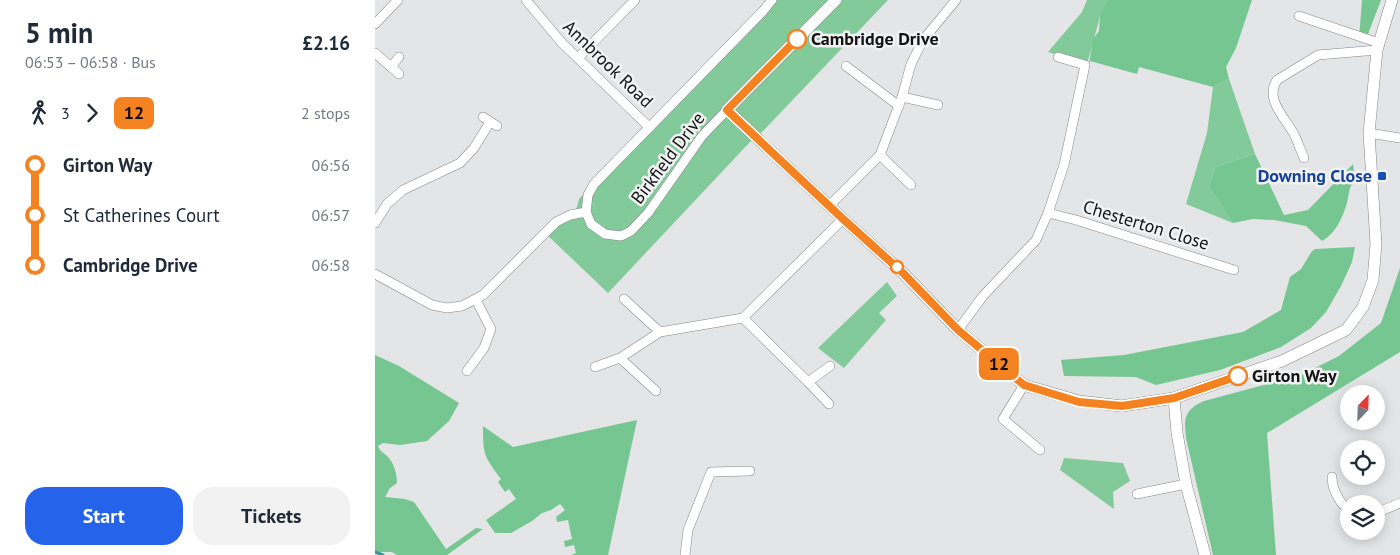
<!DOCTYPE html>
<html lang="en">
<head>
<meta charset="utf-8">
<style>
	body { margin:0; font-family:"PT Sans",sans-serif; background:#f2f2f3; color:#1f2937; height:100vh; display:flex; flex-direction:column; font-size:19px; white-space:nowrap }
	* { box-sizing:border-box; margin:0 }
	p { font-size:16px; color:#747a83 }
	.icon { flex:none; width:28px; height:28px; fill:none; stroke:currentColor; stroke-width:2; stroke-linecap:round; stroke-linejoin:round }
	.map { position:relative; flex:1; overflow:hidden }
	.drawer { display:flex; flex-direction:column; background:#fff; width:375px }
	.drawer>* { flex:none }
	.badge { padding:0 10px; border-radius:8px; font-size:18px; line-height:32px }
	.needle { width:32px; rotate:23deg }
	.buttons { position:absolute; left:965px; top:385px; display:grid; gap:10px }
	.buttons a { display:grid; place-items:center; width:45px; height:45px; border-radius:50%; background:#fff; box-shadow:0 2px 12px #0003; font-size:25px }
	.map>.badge { position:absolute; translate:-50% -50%; box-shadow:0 0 0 2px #fff }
	.legs { display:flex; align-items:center; gap:8px; height:55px; padding:0 25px; font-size:16px }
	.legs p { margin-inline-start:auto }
	.headline { display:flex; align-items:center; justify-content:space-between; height:85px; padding:0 25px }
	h1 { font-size:28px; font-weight:600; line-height:38px }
	.action { display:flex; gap:10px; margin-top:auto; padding:10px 25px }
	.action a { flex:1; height:58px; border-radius:20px; background:#2563eb; color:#fff; font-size:20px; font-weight:600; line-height:58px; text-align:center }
	.action a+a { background:#f2f2f3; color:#1f2937 }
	ul { padding:0 25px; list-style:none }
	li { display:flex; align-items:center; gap:18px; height:50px; font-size:19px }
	li i { display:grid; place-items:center; width:8px; height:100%; margin:0 6px; background:currentColor }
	li i::after { content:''; width:12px; height:12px; margin:-6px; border:4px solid; border-radius:50%; background:#fff }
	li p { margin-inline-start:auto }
	li:first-child i { background:linear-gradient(#0000 50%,currentColor 0) }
	li:last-child i { background:linear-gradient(currentColor 50%,#0000 0) }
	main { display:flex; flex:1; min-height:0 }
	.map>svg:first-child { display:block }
</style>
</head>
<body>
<main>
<section class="drawer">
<div class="headline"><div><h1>5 min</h1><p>06:53 – 06:58 · Bus</p></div><b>£2.16</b></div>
<div class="legs"><svg class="icon" aria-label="walk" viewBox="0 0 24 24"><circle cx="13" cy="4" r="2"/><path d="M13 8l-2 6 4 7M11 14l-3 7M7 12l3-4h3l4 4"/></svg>3<svg class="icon" aria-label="forward" viewBox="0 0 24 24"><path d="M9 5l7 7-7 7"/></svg><b class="badge" style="background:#f58220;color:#111">12</b><p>2 stops</p></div>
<ul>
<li><i style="color:#f58220"></i><b>Girton Way</b><p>06:56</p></li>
<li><i style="color:#f58220"></i><span>St Catherines Court</span><p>06:57</p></li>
<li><i style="color:#f58220"></i><b>Cambridge Drive</b><p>06:58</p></li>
</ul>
<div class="action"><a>Start</a><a>Tickets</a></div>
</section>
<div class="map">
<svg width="1025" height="555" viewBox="0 0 1025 555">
	<rect width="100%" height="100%" fill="#e4e5e6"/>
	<!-- green -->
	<g fill="#83ca9a">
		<path d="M 397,0 L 513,0 L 389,130 L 375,142 L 233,293 L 169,232 L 200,214 L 204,199 Z"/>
		<path d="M 712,0 L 736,0 L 725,17 L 712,64 L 673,52 L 707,12 Z"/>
		<path d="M 854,79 L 880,154 L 840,167 L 834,187 L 858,223 L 811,204 L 832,133 L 838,87 Z"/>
		<path d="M 512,282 L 522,296 L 504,313 L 511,320 L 469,368 L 443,348 Z"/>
		<path d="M 689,458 L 748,463 L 755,481 L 738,492 L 739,509 L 685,470 Z"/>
	</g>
	<!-- forest -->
	<g fill="#75c691">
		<path d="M 733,0 L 877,0 L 861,48 L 851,67 L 854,79 L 838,87 L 764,67 L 762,74 L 715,61 L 714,64 L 718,39 L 724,31 L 725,17 Z"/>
		<path d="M 987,0 L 1006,0 L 990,42 L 984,39 Z"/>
		<path d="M 880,154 L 909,215 L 933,210 L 978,164 L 980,180 C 972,189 975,195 971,206 C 967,219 959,235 947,241 L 931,226 L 899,220 L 878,219 L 858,223 L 834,187 L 840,167 Z"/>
		<path d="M 980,247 L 977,262 L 966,286 L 951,312 L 936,328 L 906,347 L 845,370 L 781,385 L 761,377 L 689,376 L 686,360 L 749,355 L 868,332 L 906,310 L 915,277 L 926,269 L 937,251 L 940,249 Z"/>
		<path d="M 1025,268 L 1025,352 L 892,433 L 901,555 L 838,555 L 811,438 C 809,418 809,410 829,401 L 926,375 L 964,356 L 1006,323 Z"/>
		<path d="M 0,355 L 24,366 L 84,403 L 74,421 L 52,441 L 25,445 L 8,443 L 3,446 C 5,451 7,452 11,455 C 19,462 22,474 22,483 L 15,488 L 10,497 L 30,499 L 39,502 L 71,549 L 101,528 L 108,529 L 72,555 L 22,555 L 17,552 L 0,552 Z"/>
		<path d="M 262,420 L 233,555 L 196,555 L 201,553 L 199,545 L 190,547 L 189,541 L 197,539 L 193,520 L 182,522 L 181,517 L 190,510 L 185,504 L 176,510 L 167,513 L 157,521 L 136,533 L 120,533 L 111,520 L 141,499 L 134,489 L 130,492 L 123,482 L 126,479 C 109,456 108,455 108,426 L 138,447 Z"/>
	</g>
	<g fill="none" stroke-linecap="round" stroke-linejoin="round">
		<!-- stream -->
		<path stroke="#3596a0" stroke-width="3" d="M 0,552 L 8,555"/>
		<defs>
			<g id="minor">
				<path d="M 151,0 L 187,43 L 274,127"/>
				<path d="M 924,16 L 1004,43"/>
				<path d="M 0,24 L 23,0"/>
				<path d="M 0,53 L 24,74"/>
				<path d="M 203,58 L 260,0"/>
				<path d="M 471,66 L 524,106"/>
				<path d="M 16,67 L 24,57"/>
				<path d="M 527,97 L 563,105"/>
				<path d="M 108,117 L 122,126"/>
				<path d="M 994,133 L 1025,138"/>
				<path d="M 505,155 L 536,185"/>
				<path d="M 929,158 C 926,151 923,143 920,136 C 911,118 889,100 902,80 L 943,55 L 1002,50"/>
				<path d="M 454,206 L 505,155 L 527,97 L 536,64 L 548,40 L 581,0"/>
				<path d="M 211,212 L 216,224 L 230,234 L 246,236 L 256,231 L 273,213 L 327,136 L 352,110"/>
				<path d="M 673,213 L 701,220 L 859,270"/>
				<path d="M 0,223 L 12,204 L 28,190 L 85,163 L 99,148 L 115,122"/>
				<path d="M 0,274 L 57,305 L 72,308 L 87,306 L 108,295 L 181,222 L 195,215 L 211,212 L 213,195 L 219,184 L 388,11 L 397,0"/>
				<path d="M 249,299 L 285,332"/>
				<path d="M 368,318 L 433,382 L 454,404"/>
				<path d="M 583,330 L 608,296 L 661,240 L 673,213 L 689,165 L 710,65 L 683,57"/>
				<path d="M 245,358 L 281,391"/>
				<path d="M 220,367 L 245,358 L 285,332 L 368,318 L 468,219"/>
				<path d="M 92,371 L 109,348 L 116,329 L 101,300"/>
				<path d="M 433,382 L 455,366"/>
				<path d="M 649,385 L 628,419 L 665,450"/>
				<path d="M 957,477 C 957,488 964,504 974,509"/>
				<path d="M 762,494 L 811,484"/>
				<path d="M 1001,513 L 1025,503"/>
				<path d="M 310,555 L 313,530 L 336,472 L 375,471"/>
			</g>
			<g id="tertiary">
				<path d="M 461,0 L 352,110 L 468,219 L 528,273 L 583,330 L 649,385 L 704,401 L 747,406 L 799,398 L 907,361 L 971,330 L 988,307 L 998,280 L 1001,244 L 994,133 L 1002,50 L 1017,0"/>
				<path d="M 799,398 L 802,433 L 811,484 L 830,555"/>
			</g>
		</defs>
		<!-- minor casing -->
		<use href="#minor" stroke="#868787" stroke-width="10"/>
		<!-- tertiary casing -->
		<use href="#tertiary" stroke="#868787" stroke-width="12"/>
		<!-- minor -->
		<use href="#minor" stroke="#fff" stroke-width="9"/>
		<!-- tertiary -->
		<use href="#tertiary" stroke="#fff" stroke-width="11"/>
	</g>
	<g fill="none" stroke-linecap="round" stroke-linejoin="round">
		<defs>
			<path id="line-1" d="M 422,39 L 352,110 L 468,219 L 528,273 L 583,330 L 649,385 L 704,402 L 747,406 L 799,398 L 863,376"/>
		</defs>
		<!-- line-1 casing -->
		<use href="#line-1" stroke="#fff" stroke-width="11"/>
		<!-- line-1 -->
		<use href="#line-1" stroke="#f58220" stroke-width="8"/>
	</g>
	<!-- markers -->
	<g fill="#fff" stroke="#f58220" stroke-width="2.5">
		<circle cx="422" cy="39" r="9"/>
		<circle cx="522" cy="267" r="6"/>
		<circle cx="863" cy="376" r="9"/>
	</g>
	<rect fill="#1a4fb4" stroke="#f1f2f3" stroke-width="2" x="1002" y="171" width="10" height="10" rx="2.5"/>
	<g text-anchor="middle" stroke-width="5" stroke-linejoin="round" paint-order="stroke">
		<!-- stop labels -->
		<g font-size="18" font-weight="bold" fill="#131313" stroke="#f1f2f3" text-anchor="start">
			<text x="436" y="45">Cambridge Drive</text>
			<text x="877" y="382">Girton Way</text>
		</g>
		<!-- street labels -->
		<g font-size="18" fill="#131313" stroke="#f1f2f3">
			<text transform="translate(233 64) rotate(44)" y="6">Annbrook Road</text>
			<text transform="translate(293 158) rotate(-53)" y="6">Birkfield Drive</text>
			<text transform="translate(771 225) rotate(17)" y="6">Chesterton Close</text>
		</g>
		<!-- transit labels -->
		<g font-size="18" font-weight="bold" fill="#164399" stroke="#f1f2f3" text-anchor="end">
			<text x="997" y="182">Downing Close</text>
		</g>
	</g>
</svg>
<div class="buttons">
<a><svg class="needle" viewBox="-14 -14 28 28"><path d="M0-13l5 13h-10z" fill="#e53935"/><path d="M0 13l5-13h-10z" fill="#747a83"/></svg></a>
<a><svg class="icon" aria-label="locate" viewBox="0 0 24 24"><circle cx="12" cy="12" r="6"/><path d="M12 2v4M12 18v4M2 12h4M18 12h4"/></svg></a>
<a><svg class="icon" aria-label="layers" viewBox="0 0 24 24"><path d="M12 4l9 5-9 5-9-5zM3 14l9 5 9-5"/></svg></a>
</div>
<b class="badge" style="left:624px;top:364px;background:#f58220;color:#111">12</b>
</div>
</main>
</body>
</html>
